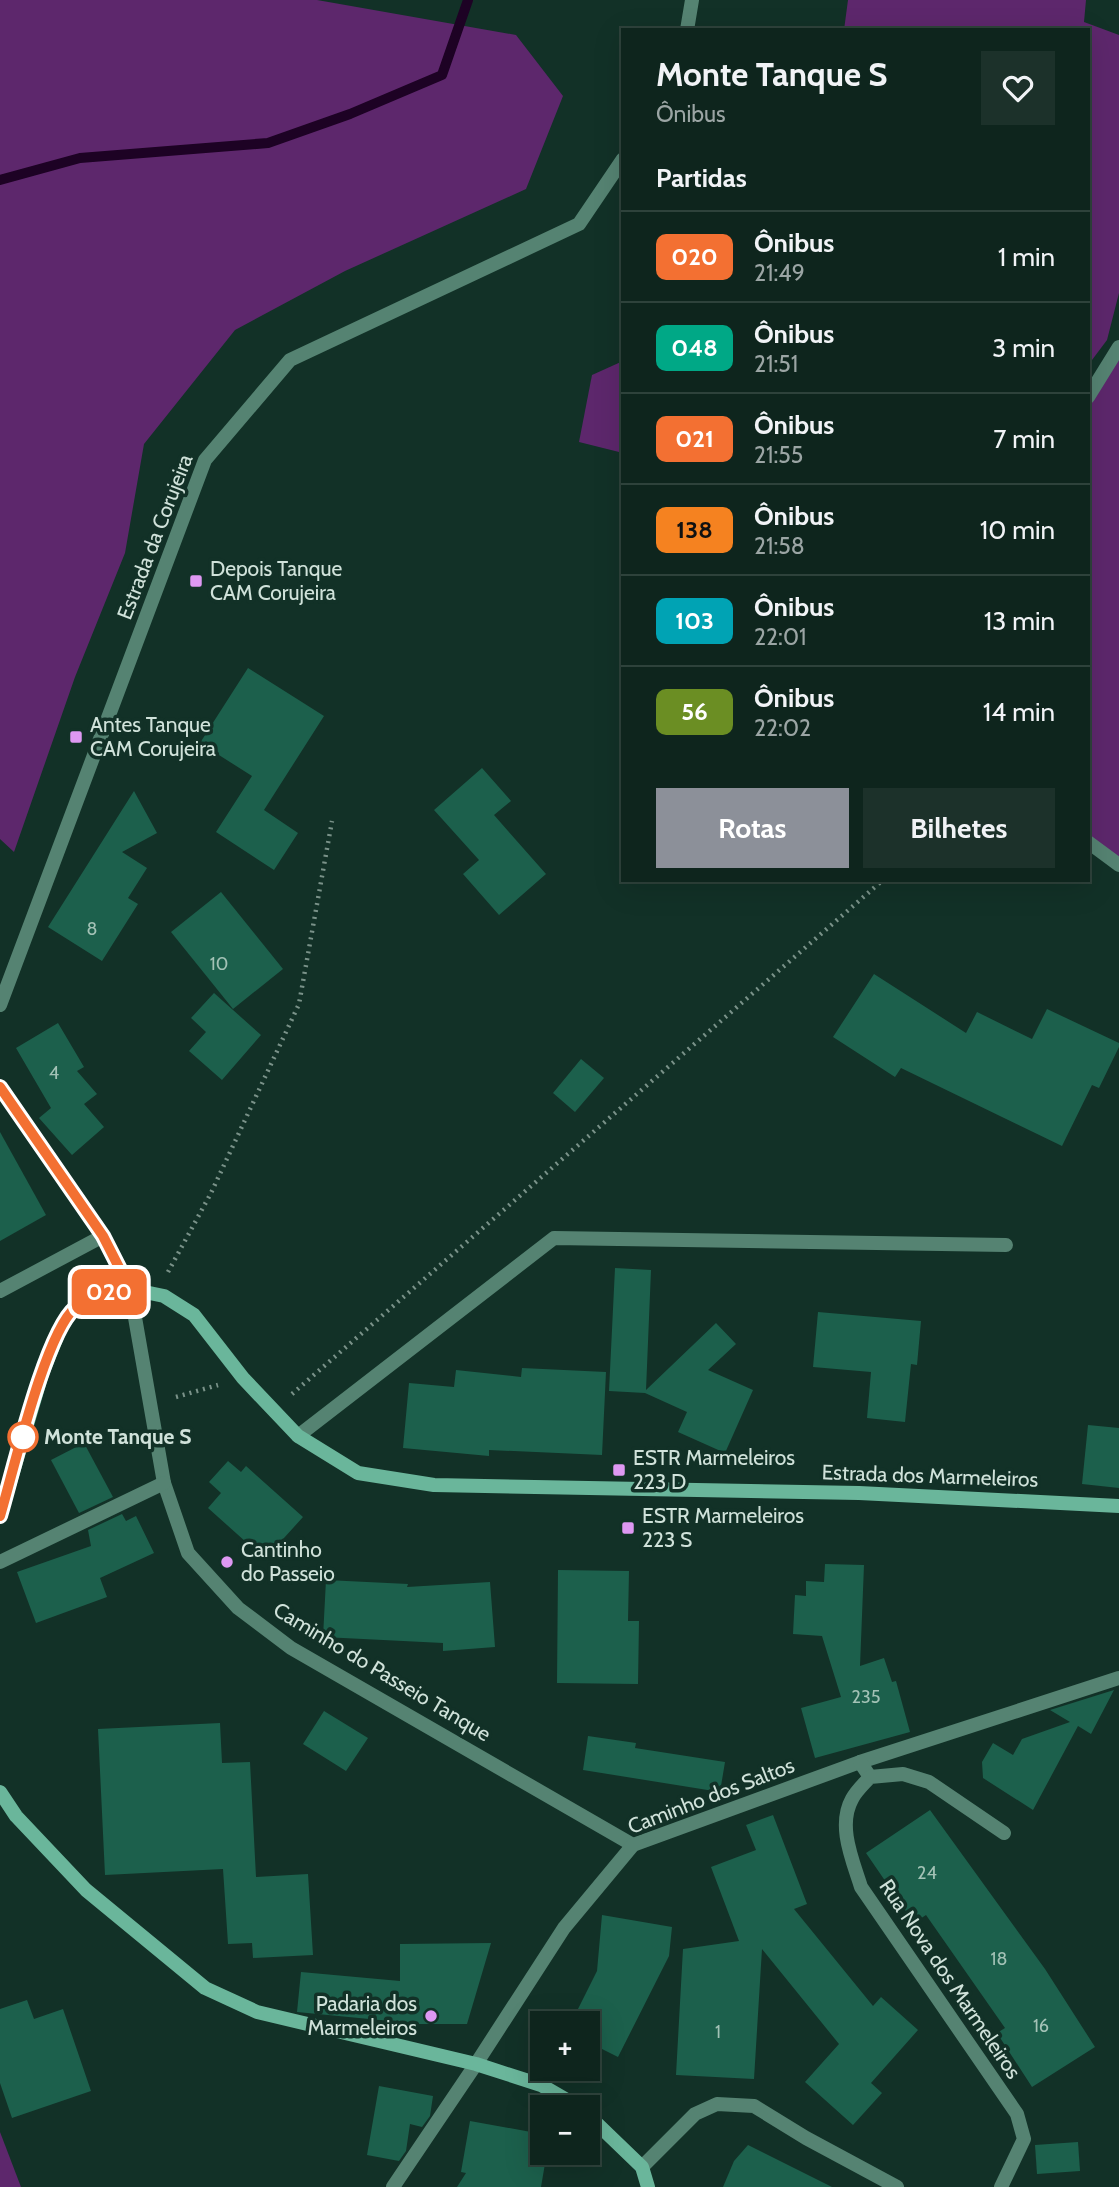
<!DOCTYPE html>
<html lang="pt">
<head>
<meta charset="utf-8">
<style>
	body { margin:0; font-family:Cabin,sans-serif; background:#1c312a; color:#f1f3f6; height:100vh; display:flex; flex-direction:column; font-size:26px; white-space:nowrap }
	* { box-sizing:border-box; margin:0 }
	p { font-size:23px; color:#9ba5a4 }
	.icon { flex:none; width:38px; height:38px; fill:none; stroke:currentColor; stroke-width:2; stroke-linecap:round; stroke-linejoin:round }
	.map { position:relative; flex:1; overflow:hidden }
	.details { position:absolute; left:621px; top:28px; width:469px; height:854px; display:flex; flex-direction:column; background:#0e251d; border-radius:0px; box-shadow:0 7px 28px #0002,0 0 0 2px #2e423b }
	.details>* { flex:none }
	.badge { padding:0 14px; border-radius:10px; font-size:24px; line-height:46px }
	.tools { position:absolute; left:530px; top:2011px; display:grid; gap:14px }
	.tools a { display:grid; place-items:center; width:70px; height:70px; border-radius:0px; background:#0e251d; box-shadow:0 7px 28px #0002,0 0 0 2px #2e423b; font-size:35px }
	.map>.badge { position:absolute; translate:-50% -50%; box-shadow:0 0 0 4px #fff }
	h2 { padding:0 35px; font-size:26px; line-height:63px }
	.round { display:grid; place-items:center; flex:none; width:74px; height:74px; border-radius:0px; background:#1c312a }
	.headline { display:flex; align-items:center; justify-content:space-between; height:119px; padding:0 35px }
	h1 { font-size:33px; font-weight:800; line-height:52px }
	.primary-button { display:flex; gap:14px; margin-top:auto; padding:14px 35px }
	.primary-button a { flex:1; height:80px; border-radius:0px; background:#8c9099; color:#fff; font-size:28px; font-weight:800; line-height:80px; text-align:center }
	.primary-button a+a { background:#1c312a; color:#f1f3f6 }
	ul { padding:0; list-style:none }
	li { display:flex; align-items:center; gap:21px; height:91px; padding:0 35px; border-top:2px solid #2e423b }
	li div { flex:1 }
	li b { display:block; font-size:26px }
	li em { font-style:normal }
	li .badge { min-width:77px; font-weight:700; text-align:center }
	.map>svg:first-child { display:block }
</style>
</head>
<body>
<div class="map">
<svg width="1119" height="2187" viewBox="0 0 1119 2187">
	<rect width="100%" height="100%" fill="#123127"/>
	<!-- green -->
	<g fill="#5d276c">
		<path d="M 0,0 L 317,0 L 516,35 L 563,96 L 526,189 L 345,271 L 235,330 L 144,444 L 125,553 L 75,677 L 14,852 L 0,839 Z"/>
		<path d="M 848,0 L 1086,0 L 1084,22 L 1119,35 L 1119,293 L 1107,340 L 1089,364 L 1088,30 L 844,30 Z"/>
		<path d="M 1119,351 L 1119,865 L 1089,842 L 1088,408 Z"/>
		<path d="M 623,361 L 623,453 L 579,442 L 592,375 Z"/>
		<path d="M 0,2132 L 21,2187 L 0,2187 Z"/>
	</g>
	<g fill="none" stroke-linecap="round" stroke-linejoin="round">
		<!-- stream -->
		<path stroke="#1d0224" stroke-width="10" d="M 0,180 L 80,158 L 268,143 L 350,114 L 442,75 L 468,0"/>
	</g>
	<!-- building -->
	<g fill="#1c604c">
		<path d="M 248,668 L 324,716 L 264,810 L 298,833 L 274,870 L 216,832 L 252,776 L 200,743 Z"/>
		<path d="M 482,768 L 511,801 L 494,815 L 546,874 L 499,915 L 463,874 L 479,860 L 434,810 Z"/>
		<path d="M 134,791 L 157,833 L 122,852 L 147,868 L 128,898 L 138,904 L 102,961 L 48,927 Z"/>
		<path d="M 221,892 L 283,969 L 233,1009 L 171,932 Z"/>
		<path d="M 874,974 L 966,1033 L 977,1012 L 1032,1039 L 1047,1009 L 1119,1043 L 1119,1047 L 1099,1088 L 1092,1085 L 1062,1146 L 901,1068 L 895,1077 L 833,1037 Z"/>
		<path d="M 214,993 L 261,1035 L 222,1080 L 189,1051 L 206,1032 L 191,1018 Z"/>
		<path d="M 58,1023 L 84,1067 L 77,1071 L 97,1094 L 84,1104 L 104,1127 L 72,1155 L 39,1118 L 51,1108 L 16,1048 Z"/>
		<path d="M 581,1059 L 604,1078 L 575,1112 L 553,1093 Z"/>
		<path d="M 0,1132 L 46,1215 L 0,1241 Z"/>
		<path d="M 615,1268 L 651,1270 L 646,1390 L 716,1323 L 736,1344 L 708,1370 L 753,1390 L 725,1453 L 678,1432 L 687,1412 L 645,1393 L 609,1391 Z"/>
		<path d="M 818,1312 L 921,1321 L 917,1365 L 911,1364 L 905,1422 L 867,1418 L 871,1372 L 813,1367 Z"/>
		<path d="M 522,1368 L 606,1372 L 602,1455 L 489,1450 L 489,1456 L 403,1448 L 409,1383 L 454,1387 L 456,1370 L 521,1377 Z"/>
		<path d="M 1088,1425 L 1119,1428 L 1119,1488 L 1082,1484 Z"/>
		<path d="M 84,1443 L 113,1497 L 79,1513 L 51,1460 Z"/>
		<path d="M 228,1461 L 241,1472 L 246,1466 L 303,1517 L 265,1559 L 208,1508 L 221,1493 L 209,1482 Z"/>
		<path d="M 122,1514 L 126,1521 L 136,1516 L 154,1553 L 100,1578 L 107,1597 L 36,1623 L 17,1572 L 91,1546 L 88,1530 Z"/>
		<path d="M 825,1564 L 864,1565 L 860,1666 L 884,1658 L 892,1682 L 896,1681 L 910,1732 L 815,1758 L 801,1708 L 841,1697 L 822,1636 L 793,1634 L 795,1595 L 806,1596 L 806,1581 L 824,1582 Z"/>
		<path d="M 558,1570 L 629,1571 L 628,1621 L 639,1621 L 638,1684 L 557,1683 Z"/>
		<path d="M 326,1580 L 408,1584 L 407,1587 L 490,1582 L 495,1647 L 443,1651 L 443,1643 L 323,1637 Z"/>
		<path d="M 1114,1690 L 1091,1734 L 1078,1726 L 1033,1810 L 983,1778 L 982,1762 L 993,1743 L 1013,1755 L 1022,1739 L 1070,1722 L 1050,1710 Z"/>
		<path d="M 324,1711 L 368,1738 L 346,1771 L 303,1744 Z"/>
		<path d="M 220,1723 L 222,1763 L 250,1762 L 256,1877 L 308,1874 L 313,1955 L 253,1958 L 252,1943 L 228,1944 L 223,1869 L 105,1875 L 98,1729 Z"/>
		<path d="M 588,1736 L 636,1743 L 635,1748 L 725,1762 L 720,1792 L 583,1770 Z"/>
		<path d="M 930,1810 L 1045,1969 L 1095,2047 L 1032,2087 L 997,2033 L 1005,2028 L 926,1915 L 914,1923 L 866,1853 Z"/>
		<path d="M 773,1815 L 807,1904 L 794,1909 L 873,2006 L 881,1997 L 918,2030 L 871,2083 L 882,2093 L 853,2125 L 805,2082 L 839,2044 L 762,1949 L 754,2079 L 676,2075 L 683,1949 L 739,1941 L 711,1867 L 756,1850 L 746,1825 Z"/>
		<path d="M 602,1915 L 672,1927 L 669,1956 L 618,2057 L 588,2042 L 588,2023 L 571,2023 L 597,1971 Z"/>
		<path d="M 491,1943 L 467,2024 L 400,2024 L 400,2022 L 297,2012 L 301,1972 L 400,1981 L 400,1944 Z"/>
		<path d="M 27,2000 L 34,2019 L 63,2009 L 91,2091 L 12,2118 L 0,2083 L 0,2009 Z"/>
		<path d="M 379,2086 L 433,2096 L 430,2116 L 422,2127 L 410,2124 L 406,2151 L 399,2161 L 367,2155 Z"/>
		<path d="M 470,2121 L 542,2134 L 542,2152 L 547,2152 L 541,2187 L 457,2187 L 466,2173 L 461,2172 Z"/>
		<path d="M 1078,2142 L 1080,2171 L 1037,2174 L 1035,2145 Z"/>
		<path d="M 748,2145 L 832,2187 L 723,2187 L 734,2161 Z"/>
	</g>
	<g fill="none" stroke-linecap="round" stroke-linejoin="round">
		<!-- path -->
		<g stroke="#7a9289" stroke-width="4.5" stroke-dasharray="2 5" stroke-linecap="butt">
			<path d="M 168,1272 L 211,1193 L 299,1004 L 332,821"/>
			<path d="M 292,1394 L 883,880"/>
			<path d="M 176,1397 L 218,1385"/>
		</g>
		<!-- lane -->
		<g stroke="#558372" stroke-width="14">
			<path d="M 1088,397 L 1119,347"/>
			<path d="M 1088,842 L 1119,865"/>
			<path d="M 130,1289 L 164,1483 L 188,1553 L 238,1608 L 291,1648 L 633,1845"/>
			<path d="M 298,1436 L 554,1238 L 1006,1245"/>
			<path d="M 0,1562 L 164,1483"/>
			<path d="M 476,2064 L 564,1928 L 633,1845 L 860,1762 L 1119,1678"/>
		</g>
		<!-- street -->
		<g stroke="#558372" stroke-width="14">
			<path d="M 687,30 L 692,0"/>
			<path d="M 0,1005 L 205,460 L 290,360 L 579,224 L 623,159"/>
			<path d="M 0,1087 L 103,1236 L 130,1289"/>
			<path d="M 0,1291 L 103,1236"/>
			<path d="M 860,1762 L 870,1777"/>
			<path d="M 642,2167 L 695,2114 L 717,2104 L 754,2106 L 806,2138 L 897,2187"/>
			<path d="M 393,2187 L 476,2064"/>
			<path d="M 1001,2187 L 1024,2139 L 1017,2114 L 861,1887 C 853,1861 837,1826 852,1799 C 856,1791 864,1784 870,1777 L 903,1774 L 929,1782 L 1004,1833"/>
		</g>
		<!-- secondary -->
		<g stroke="#6ab69b" stroke-width="14">
			<path d="M 0,1516 L 42,1374 L 61,1327 L 74,1308 L 98,1293 L 130,1289 L 164,1296 L 194,1315 L 243,1378 L 298,1436 L 358,1473 L 434,1485 L 859,1493 L 1119,1506"/>
			<path d="M 0,1792 L 16,1816 L 86,1890 L 205,1988 L 257,2012 L 476,2064 L 541,2085 L 579,2107"/>
			<path d="M 588,2115 L 642,2167 L 648,2187"/>
		</g>
	</g>
	<g fill="none" stroke-linecap="round" stroke-linejoin="round">
		<defs>
			<path id="line" d="M 0,1087 L 103,1236 L 130,1289 C 109,1292 91,1293 75,1308 C 45,1333 13,1473 0,1516"/>
		</defs>
		<!-- line casing -->
		<use href="#line" stroke="#fff" stroke-width="16"/>
		<!-- line -->
		<use href="#line" stroke="#f37032" stroke-width="10"/>
	</g>
	<!-- markers -->
	<g fill="#de98f2" stroke="#123127" stroke-width="2.5">
		<rect x="189" y="574" width="14" height="14" rx="3.5"/>
		<rect x="69" y="730" width="14" height="14" rx="3.5"/>
		<rect x="612" y="1463" width="14" height="14" rx="3.5"/>
		<rect x="621" y="1521" width="14" height="14" rx="3.5"/>
		<circle cx="227" cy="1562" r="7"/>
		<circle cx="431" cy="2016" r="7"/>
	</g>
	<circle fill="#fff" stroke="#f37032" stroke-width="3.5" cx="23" cy="1437" r="14"/>
	<g text-anchor="middle" stroke-width="7" stroke-linejoin="round" paint-order="stroke">
		<!-- number labels -->
		<g font-size="18" fill="#a3c2b6">
			<text x="92" y="935">8</text>
			<text x="219" y="970">10</text>
			<text x="54" y="1079">4</text>
			<text x="866" y="1703">235</text>
			<text x="927" y="1879">24</text>
			<text x="999" y="1965">18</text>
			<text x="1041" y="2032">16</text>
			<text x="718" y="2038">1</text>
		</g>
		<!-- street labels -->
		<g font-size="21" fill="#d0e2da" stroke="#123127">
			<text transform="translate(155 537) rotate(-69)" y="7">Estrada da Corujeira</text>
			<text transform="translate(930 1476) rotate(2)" y="7">Estrada dos Marmeleiros</text>
			<text transform="translate(382 1672) rotate(31)" y="7">Caminho do Passeio Tanque</text>
			<text transform="translate(711 1796) rotate(-21)" y="7">Caminho dos Saltos</text>
			<text transform="translate(950 1979) rotate(56)" y="7">Rua Nova dos Marmeleiros</text>
		</g>
		<!-- poi labels -->
		<g font-size="21" fill="#d0e2da" stroke="#123127" text-anchor="start">
			<text x="210" y="576">Depois Tanque<tspan x="210" dy="24">CAM Corujeira</tspan></text>
			<text x="90" y="732">Antes Tanque<tspan x="90" dy="24">CAM Corujeira</tspan></text>
			<text x="633" y="1465">ESTR Marmeleiros<tspan x="633" dy="24">223 D</tspan></text>
			<text x="642" y="1523">ESTR Marmeleiros<tspan x="642" dy="24">223 S</tspan></text>
			<text x="241" y="1557">Cantinho<tspan x="241" dy="24">do Passeio</tspan></text>
			<text x="417" y="2011" text-anchor="end">Padaria dos<tspan x="417" dy="24">Marmeleiros</tspan></text>
		</g>
		<!-- stop labels -->
		<g font-size="21" font-weight="bold" fill="#d0e2da" stroke="#123127" text-anchor="start">
			<text x="44" y="1444">Monte Tanque S</text>
		</g>
	</g>
</svg>
<div class="tools">
<a>+</a>
<a>−</a>
</div>
<b class="badge" style="left:109px;top:1292px;background:#f37032;color:#fff">020</b>
<section class="details">
<div class="headline"><div><h1>Monte Tanque S</h1><p>Ônibus</p></div><a class="round"><svg class="icon" aria-label="heart" viewBox="0 0 24 24"><path d="M12 20l-8-8c-3-5 5-10 8-4 3-6 11-1 8 4z"/></svg></a></div>
<h2>Partidas</h2>
<ul>
<li><span class="badge" style="background:#f37032;color:#fff">020</span><div><b>Ônibus</b><p>21:49</p></div><em>1 min</em></li>
<li><span class="badge" style="background:#00a886;color:#fff">048</span><div><b>Ônibus</b><p>21:51</p></div><em>3 min</em></li>
<li><span class="badge" style="background:#f37032;color:#fff">021</span><div><b>Ônibus</b><p>21:55</p></div><em>7 min</em></li>
<li><span class="badge" style="background:#f58220;color:#111">138</span><div><b>Ônibus</b><p>21:58</p></div><em>10 min</em></li>
<li><span class="badge" style="background:#00a3b4;color:#fff">103</span><div><b>Ônibus</b><p>22:01</p></div><em>13 min</em></li>
<li><span class="badge" style="background:#6b8e23;color:#fff">56</span><div><b>Ônibus</b><p>22:02</p></div><em>14 min</em></li>
</ul>
<div class="primary-button"><a>Rotas</a><a>Bilhetes</a></div>
</section>
</div>
</body>
</html>
